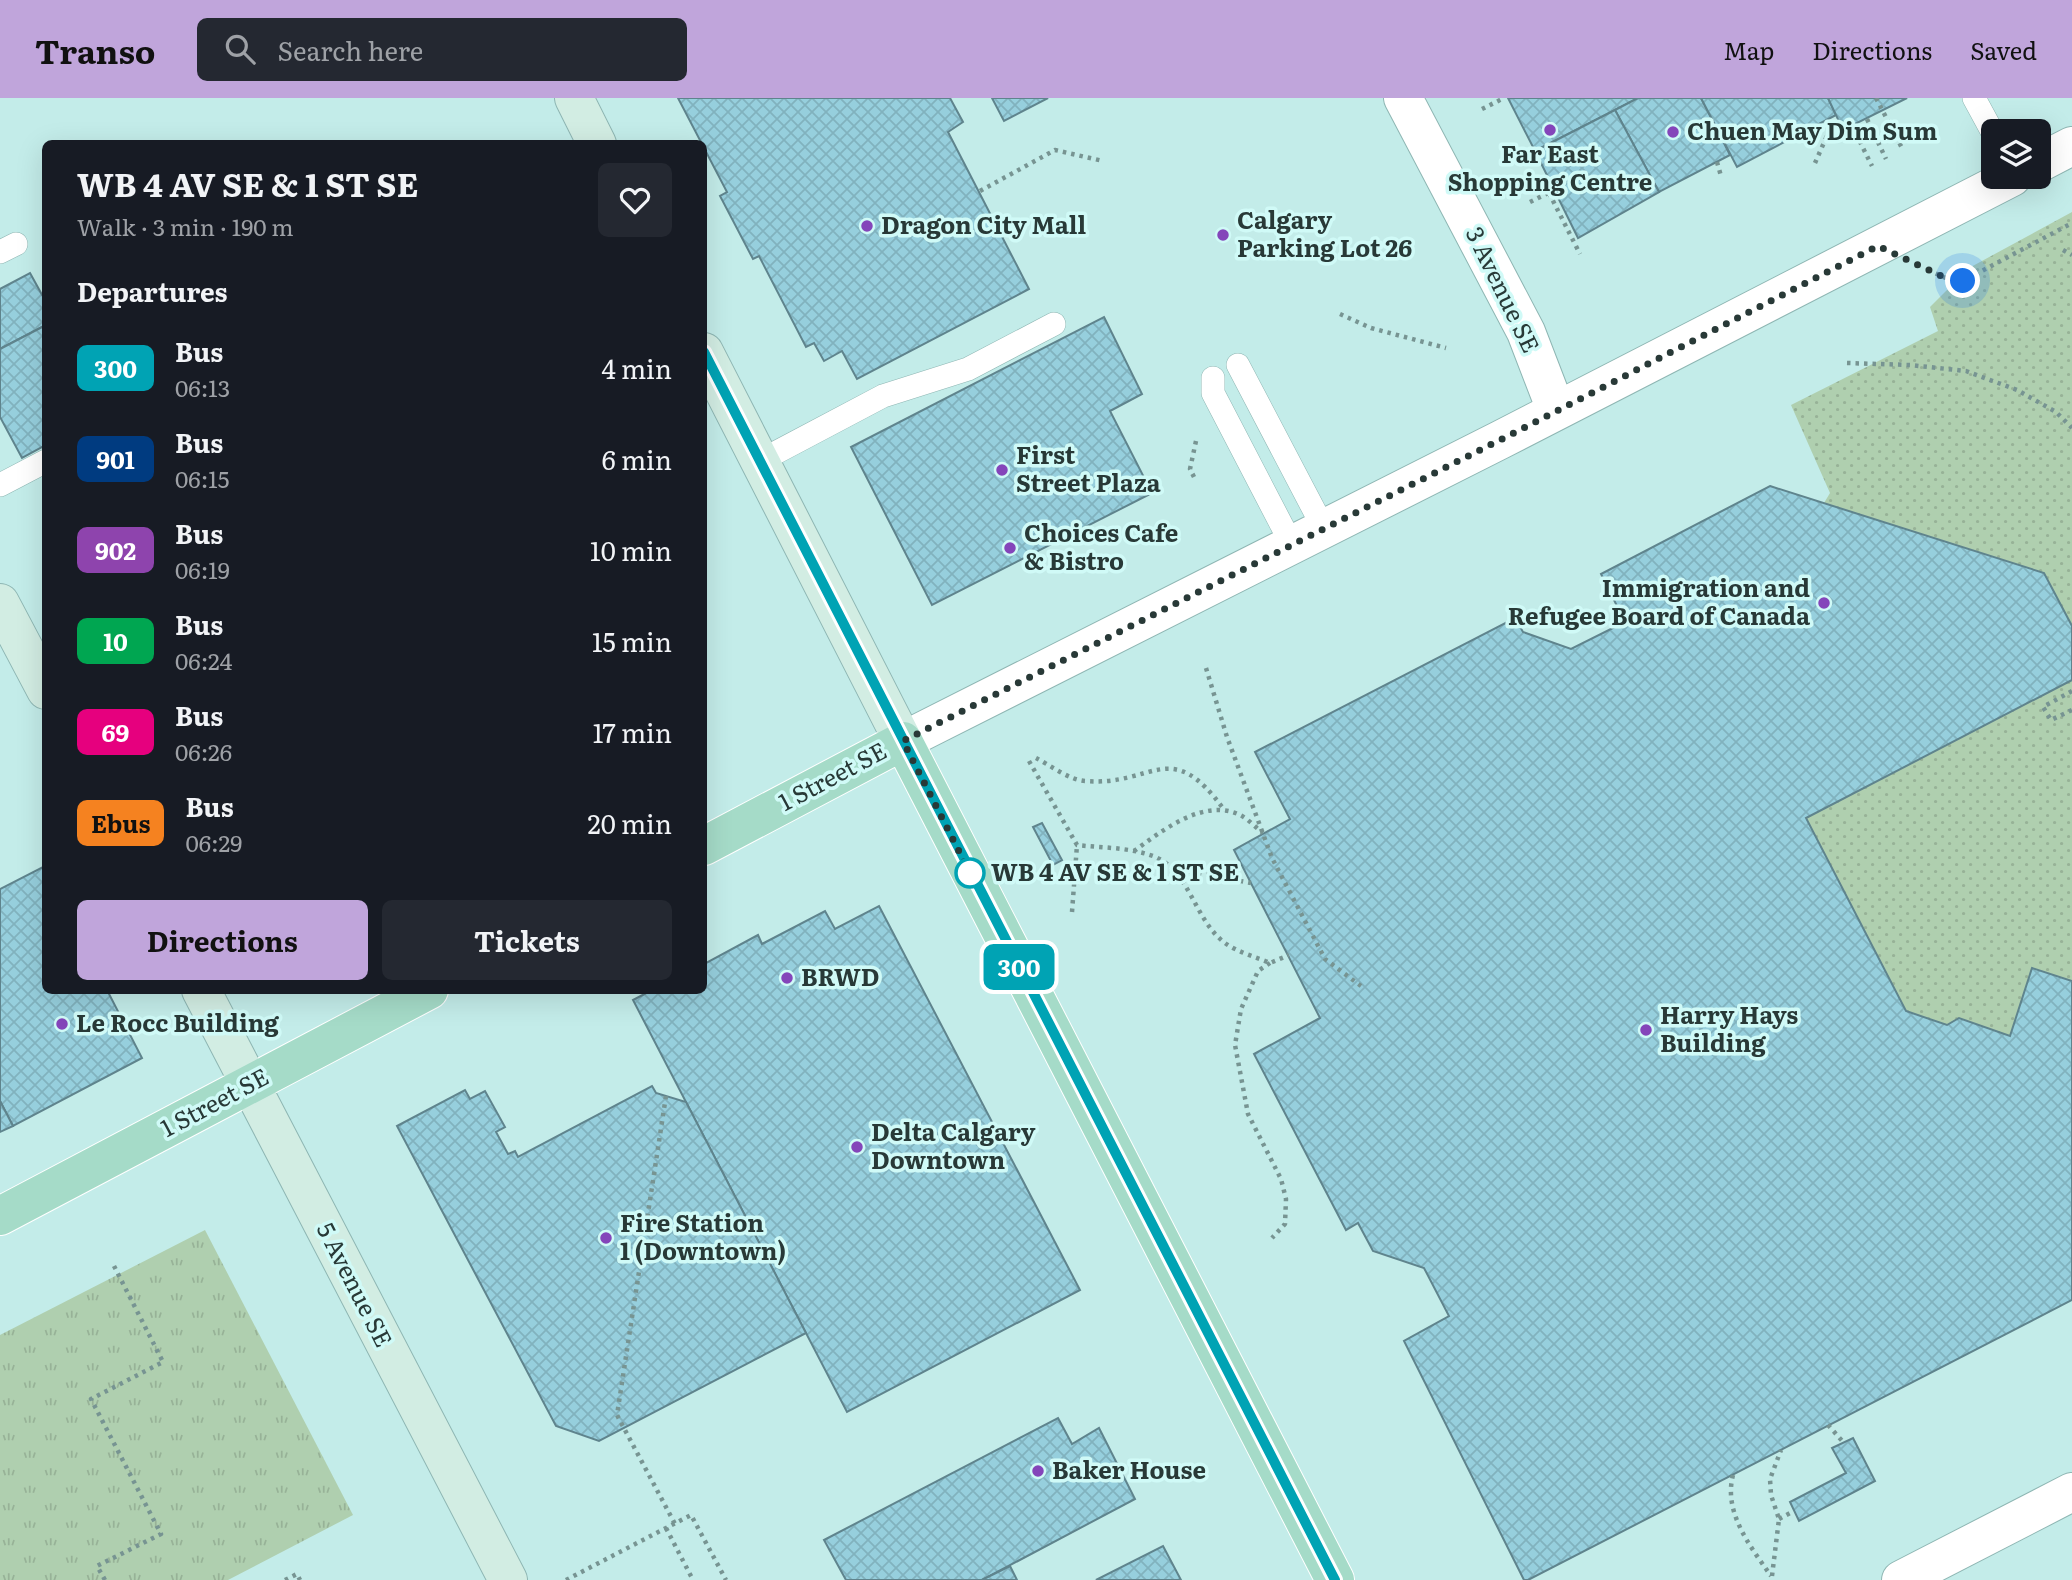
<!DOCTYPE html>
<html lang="en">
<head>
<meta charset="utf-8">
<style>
	body { margin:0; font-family:Literata,serif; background:#242831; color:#f1f3f6; height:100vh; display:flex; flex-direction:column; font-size:26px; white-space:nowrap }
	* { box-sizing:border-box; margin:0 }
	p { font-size:23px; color:#9ea1a6 }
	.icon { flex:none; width:38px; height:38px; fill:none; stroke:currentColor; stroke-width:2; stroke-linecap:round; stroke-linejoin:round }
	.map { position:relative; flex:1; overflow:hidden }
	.side { position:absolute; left:42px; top:42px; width:665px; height:854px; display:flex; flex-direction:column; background:#171b24; border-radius:10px; box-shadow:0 7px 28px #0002 }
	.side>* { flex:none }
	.badge { padding:0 14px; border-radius:10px; font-size:24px; line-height:46px }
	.buttons { position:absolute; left:1981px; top:21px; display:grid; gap:14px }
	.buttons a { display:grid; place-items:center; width:70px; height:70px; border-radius:10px; background:#171b24; box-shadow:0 7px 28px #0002; font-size:35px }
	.you { position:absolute; width:35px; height:35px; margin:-18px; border:5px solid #fff; border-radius:50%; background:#1a73e8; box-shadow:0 0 0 10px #1a73e833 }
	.map>.badge { position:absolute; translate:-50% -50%; box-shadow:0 0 0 4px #fff }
	h2 { padding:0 35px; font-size:26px; line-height:63px }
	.round { display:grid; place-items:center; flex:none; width:74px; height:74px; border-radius:10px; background:#242831 }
	.summary { display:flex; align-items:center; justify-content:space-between; height:119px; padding:0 35px }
	h1 { font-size:33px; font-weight:700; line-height:52px }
	.action { display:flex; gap:14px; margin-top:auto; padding:14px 35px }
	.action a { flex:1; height:80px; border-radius:10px; background:#c0a5db; color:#111; font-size:28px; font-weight:700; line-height:80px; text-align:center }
	.action a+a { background:#242831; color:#f1f3f6 }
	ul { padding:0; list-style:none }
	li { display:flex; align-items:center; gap:21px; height:91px; padding:0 35px }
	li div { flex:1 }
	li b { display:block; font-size:26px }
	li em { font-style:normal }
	li .badge { min-width:77px; font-weight:700; text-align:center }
	header { display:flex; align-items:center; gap:42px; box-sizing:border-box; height:98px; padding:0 35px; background:#c0a5db; color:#111 }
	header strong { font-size:33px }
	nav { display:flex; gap:38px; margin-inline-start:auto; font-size:24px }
	.search { width:490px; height:63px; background:#242831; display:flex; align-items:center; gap:18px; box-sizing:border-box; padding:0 24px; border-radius:10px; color:#9ea1a6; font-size:26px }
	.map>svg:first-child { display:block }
</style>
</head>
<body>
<header>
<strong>Transo</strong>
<div class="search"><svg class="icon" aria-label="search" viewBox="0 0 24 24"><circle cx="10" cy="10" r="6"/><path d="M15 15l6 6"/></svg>Search here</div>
<nav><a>Map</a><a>Directions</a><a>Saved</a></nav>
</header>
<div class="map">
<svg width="2072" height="1482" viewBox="0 0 2072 1482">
	<defs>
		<pattern id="park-tufts" width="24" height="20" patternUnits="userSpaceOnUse" patternTransform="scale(1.75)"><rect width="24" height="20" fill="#afcfaf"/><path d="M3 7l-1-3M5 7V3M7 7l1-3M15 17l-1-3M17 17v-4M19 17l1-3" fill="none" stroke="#97b297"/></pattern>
		<pattern id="garden-dots" width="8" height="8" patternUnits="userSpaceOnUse" patternTransform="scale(1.75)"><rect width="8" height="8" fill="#afcfaf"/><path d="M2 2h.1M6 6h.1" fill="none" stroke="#97b297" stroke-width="1.8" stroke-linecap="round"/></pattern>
		<pattern id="building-cross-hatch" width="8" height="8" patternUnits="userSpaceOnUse" patternTransform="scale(1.75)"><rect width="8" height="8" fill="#96cfdd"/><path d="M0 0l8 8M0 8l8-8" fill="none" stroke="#81b2be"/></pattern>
	</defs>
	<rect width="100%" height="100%" fill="#c3ece9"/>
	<!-- park -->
	<path fill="url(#park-tufts)" d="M 205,1132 L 353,1417 L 228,1482 L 0,1482 L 0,1237 Z"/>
	<!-- garden -->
	<g fill="url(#garden-dots)">
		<path d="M 2072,114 L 2072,528 L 1855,415 L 1824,405 L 1830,395 L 1791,307 L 1938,233 L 1930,209 L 1969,170 Z"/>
		<path d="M 2072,582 L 2072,883 L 2032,870 L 2010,938 L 1959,920 L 1947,927 L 1906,913 L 1806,720 Z"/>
	</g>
	<!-- building -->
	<g fill="url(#building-cross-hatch)" stroke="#5f848d" stroke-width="2">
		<path d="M 678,0 L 950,0 L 963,24 L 948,34 L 1029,191 L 857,281 L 842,253 L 824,263 L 814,245 L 806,249 L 759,158 L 753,161 L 720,98 L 727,94 Z"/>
		<path d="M 992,0 L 1048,0 L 1004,23 Z"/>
		<path d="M 1508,0 L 1638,0 L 1535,53 Z"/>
		<path d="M 1638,0 L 1701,0 L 1730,57 L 1659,94 L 1615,12 Z"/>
		<path d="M 1701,0 L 1828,0 L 1836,17 L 1737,69 Z"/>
		<path d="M 1828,0 L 1907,0 L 1843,32 Z"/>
		<path d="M 1615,12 L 1659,94 L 1578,140 L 1535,53 Z"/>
		<path d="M 30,175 L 46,204 L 46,227 L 0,251 L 0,191 Z"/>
		<path d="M 1104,219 L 1142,296 L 1110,313 L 1152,395 L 932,507 L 851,349 Z"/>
		<path d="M 46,227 L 46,347 L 22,360 L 0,319 L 0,251 Z"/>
		<path d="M 1770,388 L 2044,475 L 2072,528 L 2072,582 L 1806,720 L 1906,913 L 1947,927 L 1959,920 L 2010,938 L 2032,870 L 2072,883 L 2072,1202 L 1528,1482 L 1524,1482 L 1404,1243 L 1449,1218 L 1424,1170 L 1373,1153 L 1358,1125 L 1346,1132 L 1254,956 L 1320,920 L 1234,752 L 1290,721 L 1255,654 L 1515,520 L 1523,534 L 1571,551 L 1625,524 L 1601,476 Z"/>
		<path d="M 1042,725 L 1062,762 L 1053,767 L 1033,729 Z"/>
		<path d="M 43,769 L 46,774 L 46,892 L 107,892 L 142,960 L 13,1028 L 0,1003 L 0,791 Z"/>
		<path d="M 879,808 L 1080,1192 L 847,1314 L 633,902 L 652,892 L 704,892 L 704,866 L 758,837 L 762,846 L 825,813 L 835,831 Z"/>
		<path d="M 652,988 L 656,995 L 686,1004 L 806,1235 L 599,1343 L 556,1328 L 397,1028 L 465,992 L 470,1001 L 485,993 L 505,1029 L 496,1034 L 508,1056 L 515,1053 L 518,1059 Z"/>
		<path d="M 0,1003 L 13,1028 L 0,1034 Z"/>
		<path d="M 1058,1320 L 1072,1346 L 1099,1330 L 1135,1401 L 982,1482 L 846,1482 L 824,1442 Z"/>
		<path d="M 1853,1340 L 1875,1383 L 1799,1423 L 1790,1404 L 1846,1375 L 1832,1350 Z"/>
		<path d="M 1163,1448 L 1181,1482 L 1096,1482 Z"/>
		<path d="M 1010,1468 L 1017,1482 L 982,1482 Z"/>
	</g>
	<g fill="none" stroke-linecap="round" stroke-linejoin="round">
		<defs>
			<g id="service">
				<path d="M 1974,0 L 1993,35"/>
				<path d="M 0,154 L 16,146"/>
				<path d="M 1238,267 L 1324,431"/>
				<path d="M 1213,280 L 1213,295 L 1292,447"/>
				<path d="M 760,363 L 883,298 L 968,271 L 1054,226"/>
				<path d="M 0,387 L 46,363"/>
			</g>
			<g id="minor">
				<path d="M 1403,0 L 1526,234 L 1556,312"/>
				<path d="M 2039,65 L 2072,48"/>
				<path d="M 903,643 L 1500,342 L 2012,79"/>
				<path d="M 1901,1482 L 2072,1394"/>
			</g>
			<g id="secondary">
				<path d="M 574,0 L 597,46"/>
				<path d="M 704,254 L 903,643"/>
				<path d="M 0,505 L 46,592"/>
				<path d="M 201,892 L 508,1482"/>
			</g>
			<g id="primary">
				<path d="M 704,748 L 903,643 L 1335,1482"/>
				<path d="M 0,1118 L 429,892"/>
			</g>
		</defs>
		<!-- service casing -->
		<use href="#service" stroke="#8eb6b3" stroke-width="24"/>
		<!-- minor casing -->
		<use href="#minor" stroke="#8eb6b3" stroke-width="40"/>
		<!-- secondary casing -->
		<use href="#secondary" stroke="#8eb6b3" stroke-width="40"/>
		<!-- primary casing -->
		<use href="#primary" stroke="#fff" stroke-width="40"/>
		<!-- path -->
		<g stroke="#779492" stroke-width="4.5" stroke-dasharray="3.5 5" stroke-linecap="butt">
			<path d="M 1876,0 L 1903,52"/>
			<path d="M 1482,11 L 1504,0"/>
			<path d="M 1867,21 L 1886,61"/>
			<path d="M 1852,28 L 1872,68"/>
			<path d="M 1717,64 L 1721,78"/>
			<path d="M 1815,65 L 1830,31 L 1827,22"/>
			<path d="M 980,93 L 1055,52 L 1103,63"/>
			<path d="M 1549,95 L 1580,156"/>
			<path d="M 1530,104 L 1554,92"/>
			<path d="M 2063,152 L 2072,157"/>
			<path d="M 1928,172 L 1948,181 L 1963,183 L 2072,125"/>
			<path d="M 1340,216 L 1371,230 L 1446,250"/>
			<path d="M 1847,265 L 1910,267 L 1966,273 L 2017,292 L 2056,314 L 2072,330"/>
			<path d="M 1194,379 L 1190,371 L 1196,343"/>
			<path d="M 1206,570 L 1227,639 L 1272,760 L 1325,861 L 1361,888"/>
			<path d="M 2072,593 L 2043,609 L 2051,622 L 2072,612"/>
			<path d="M 1036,660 C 1050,667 1069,682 1085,683 C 1154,689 1170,636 1225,713"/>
			<path d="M 1029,663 L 1077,747 C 1102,750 1128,749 1153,758 C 1190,772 1194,822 1225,845 C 1237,854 1256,859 1270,865 L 1289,857"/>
			<path d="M 1134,753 C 1162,733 1205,698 1242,718 C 1249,722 1256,730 1263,735"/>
			<path d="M 1173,770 L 1251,785"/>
			<path d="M 1072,814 L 1077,747"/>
			<path d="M 1270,865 L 1258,873 L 1241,911 L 1235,947 L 1248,1016 L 1281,1081 L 1286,1101 L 1285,1126 L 1272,1140"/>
			<path d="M 643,892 L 645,896"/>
			<path d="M 666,998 L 617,1317 L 675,1426"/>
			<path d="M 1828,1327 L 1844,1345"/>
			<path d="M 1733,1377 C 1723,1415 1751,1449 1771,1478"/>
			<path d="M 1779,1421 L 1794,1413"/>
			<path d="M 666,1430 L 693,1482"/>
			<path d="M 1772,1478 L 1779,1421 L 1771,1397 L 1770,1381 L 1781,1352"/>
			<path d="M 105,1482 L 97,1468 L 161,1436 L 91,1301 L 163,1264 L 114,1168"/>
			<path d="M 285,1482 L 297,1476 L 300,1482"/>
			<path d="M 566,1482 L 691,1417 L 726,1482"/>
		</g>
		<!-- service -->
		<use href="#service" stroke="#fff" stroke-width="23"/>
		<!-- minor -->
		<use href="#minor" stroke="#fff" stroke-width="38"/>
		<!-- secondary -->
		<use href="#secondary" stroke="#d2ede3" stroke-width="38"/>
		<!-- primary -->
		<use href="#primary" stroke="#a5dbc8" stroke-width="38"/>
	</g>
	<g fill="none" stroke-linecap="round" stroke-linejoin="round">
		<defs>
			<path id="line" d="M 704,254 L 1335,1482"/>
		</defs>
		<!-- line casing -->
		<use href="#line" stroke="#fff" stroke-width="16"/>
		<!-- line -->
		<use href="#line" stroke="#00a3b4" stroke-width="10"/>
		<!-- walk -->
		<path stroke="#283937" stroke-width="7" stroke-dasharray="0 12.6" d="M 970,775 L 903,643 L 1500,342 L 1878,148 L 1948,181 L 1963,183"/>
	</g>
	<!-- markers -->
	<g fill="#8445ba" stroke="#d0faf7" stroke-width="2.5">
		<circle cx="1550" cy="32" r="7"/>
		<circle cx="1673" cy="34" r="7"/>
		<circle cx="867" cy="128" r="7"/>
		<circle cx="1223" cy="137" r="7"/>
		<circle cx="1002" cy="372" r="7"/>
		<circle cx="1010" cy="450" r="7"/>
		<circle cx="1824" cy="505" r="7"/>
		<circle cx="787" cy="880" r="7"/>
		<circle cx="62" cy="926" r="7"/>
		<circle cx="1646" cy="932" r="7"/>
		<circle cx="857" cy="1049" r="7"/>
		<circle cx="606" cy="1140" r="7"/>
		<circle cx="1038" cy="1373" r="7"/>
	</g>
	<circle fill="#fff" stroke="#00a3b4" stroke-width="3.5" cx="970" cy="775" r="14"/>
	<g text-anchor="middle" stroke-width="7" stroke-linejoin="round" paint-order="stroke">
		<!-- poi labels -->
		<g font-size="24" font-weight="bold" fill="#283937" stroke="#d0faf7" text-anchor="start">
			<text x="1687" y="42">Chuen May Dim Sum</text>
			<text x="1550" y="65" text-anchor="middle">Far East<tspan x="1550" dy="28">Shopping Centre</tspan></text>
			<text x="1237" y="131">Calgary<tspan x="1237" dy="28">Parking Lot 26</tspan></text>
			<text x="881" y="136">Dragon City Mall</text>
			<text x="1016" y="366">First<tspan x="1016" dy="28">Street Plaza</tspan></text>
			<text x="1024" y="444">Choices Cafe<tspan x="1024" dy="28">&amp; Bistro</tspan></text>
			<text x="1810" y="499" text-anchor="end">Immigration and<tspan x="1810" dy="28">Refugee Board of Canada</tspan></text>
			<text x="801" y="888">BRWD</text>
			<text x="1660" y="926">Harry Hays<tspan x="1660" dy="28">Building</tspan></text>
			<text x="76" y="934">Le Rocc Building</text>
			<text x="871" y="1043">Delta Calgary<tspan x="871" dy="28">Downtown</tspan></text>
			<text x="620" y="1134">Fire Station<tspan x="620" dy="28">1 (Downtown)</tspan></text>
			<text x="1052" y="1381">Baker House</text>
		</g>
		<!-- street labels -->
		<g font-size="24" fill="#283937" stroke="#d0faf7">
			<text transform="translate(1502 192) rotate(64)" y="8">3 Avenue SE</text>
			<text transform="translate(833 679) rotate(-28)" y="8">1 Street SE</text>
			<text transform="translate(215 1005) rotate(-28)" y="8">1 Street SE</text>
			<text transform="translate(354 1187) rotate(63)" y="8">5 Avenue SE</text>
		</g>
		<!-- stop labels -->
		<g font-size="24" font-weight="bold" fill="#283937" stroke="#d0faf7" text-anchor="start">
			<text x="991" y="783">WB 4 AV SE &amp; 1 ST SE</text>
		</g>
	</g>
</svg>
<div class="buttons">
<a><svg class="icon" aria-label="layers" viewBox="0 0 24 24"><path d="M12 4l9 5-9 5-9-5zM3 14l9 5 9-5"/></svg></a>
</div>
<div class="you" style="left:1963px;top:183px"></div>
<b class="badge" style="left:1019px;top:869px;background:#00a3b4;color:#fff">300</b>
<section class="side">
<div class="summary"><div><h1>WB 4 AV SE &amp; 1 ST SE</h1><p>Walk · 3 min · 190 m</p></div><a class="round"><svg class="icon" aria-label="heart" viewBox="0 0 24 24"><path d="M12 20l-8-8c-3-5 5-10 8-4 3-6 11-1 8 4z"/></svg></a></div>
<h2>Departures</h2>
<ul>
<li><span class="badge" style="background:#00a3b4;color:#fff">300</span><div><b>Bus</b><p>06:13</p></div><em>4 min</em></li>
<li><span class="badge" style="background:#003b80;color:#fff">901</span><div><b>Bus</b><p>06:15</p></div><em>6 min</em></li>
<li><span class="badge" style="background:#8e44ad;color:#fff">902</span><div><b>Bus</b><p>06:19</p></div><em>10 min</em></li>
<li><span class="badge" style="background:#00a651;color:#fff">10</span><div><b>Bus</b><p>06:24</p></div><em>15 min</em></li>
<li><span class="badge" style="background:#e6007e;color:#fff">69</span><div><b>Bus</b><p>06:26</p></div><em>17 min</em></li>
<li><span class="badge" style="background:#f58220;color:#111">Ebus</span><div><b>Bus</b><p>06:29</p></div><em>20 min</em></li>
</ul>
<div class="action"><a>Directions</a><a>Tickets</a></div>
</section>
</div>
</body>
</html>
